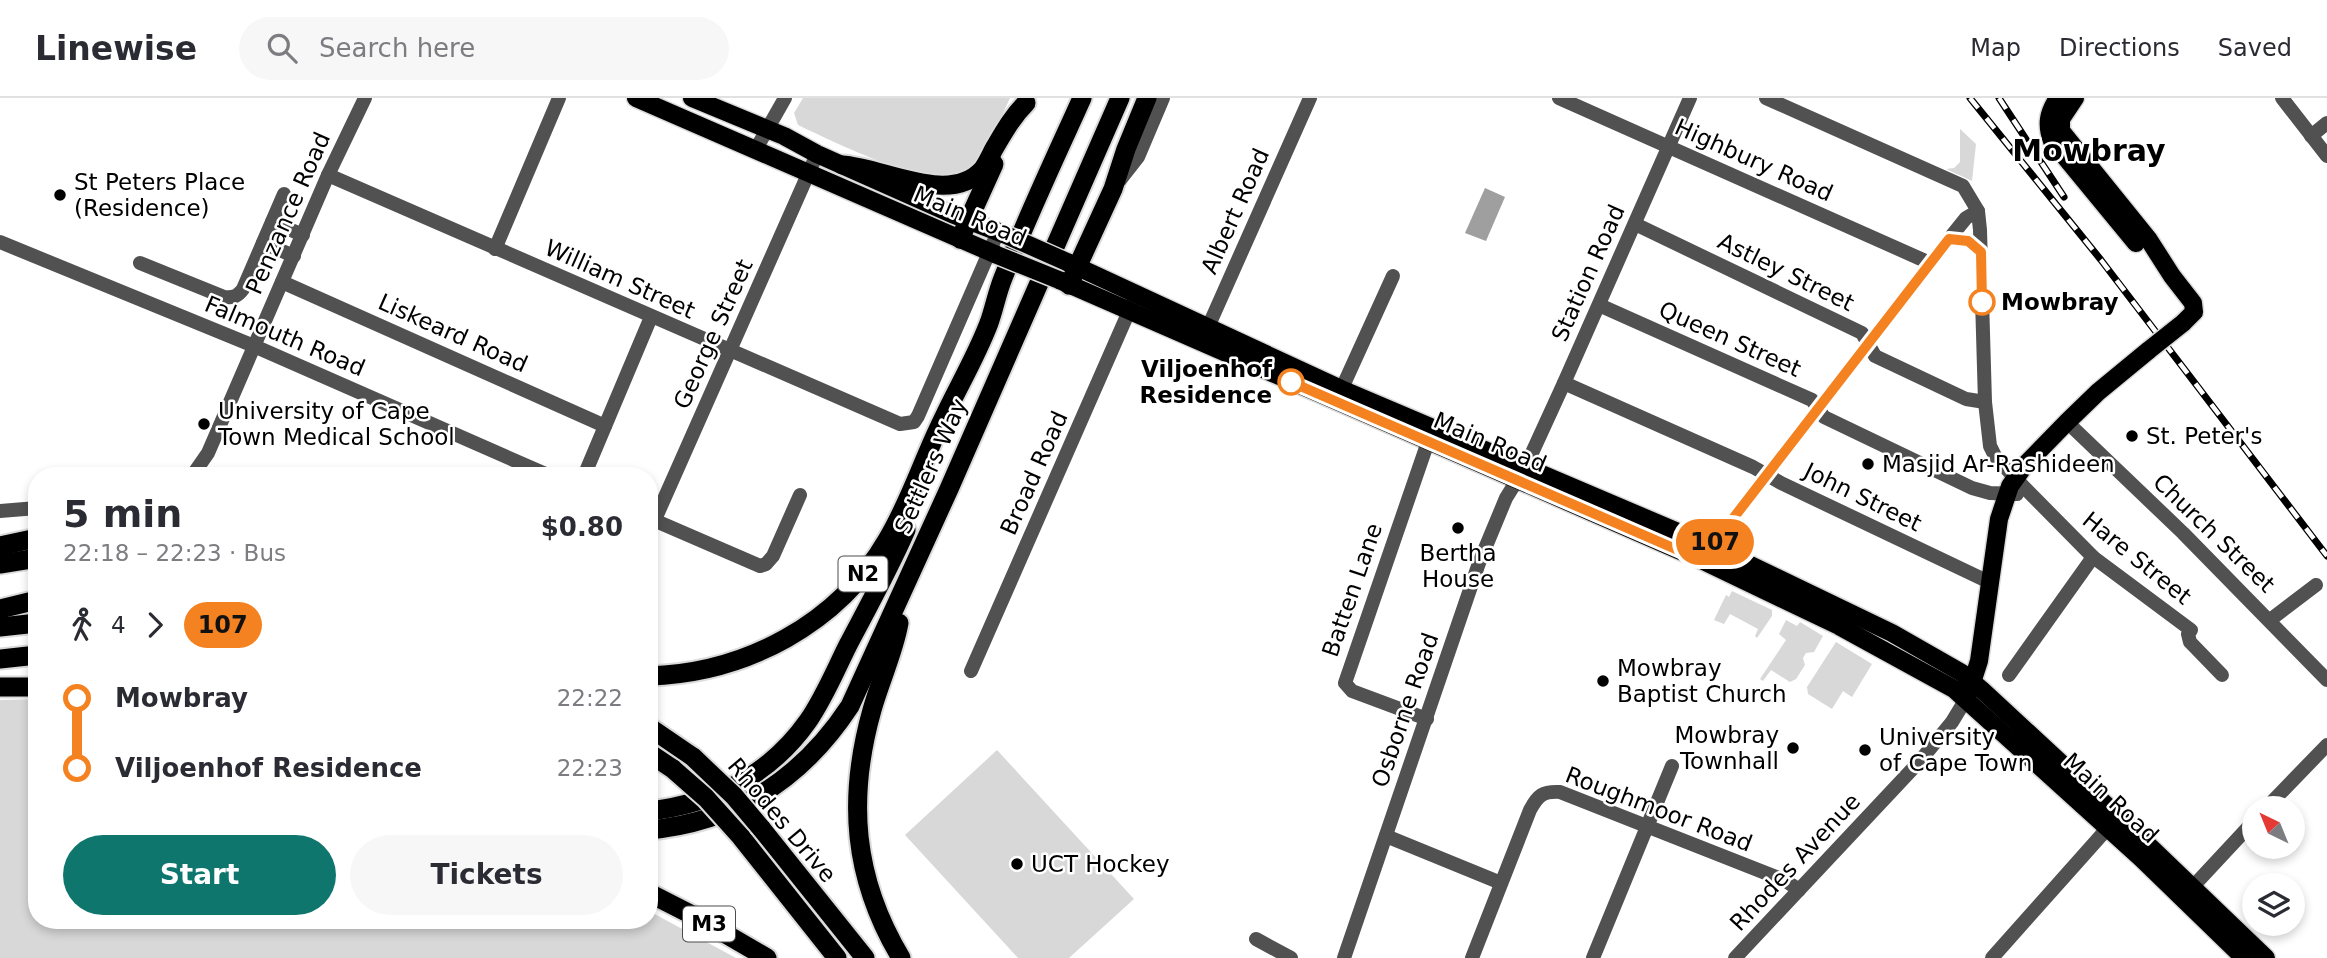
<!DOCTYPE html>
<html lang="en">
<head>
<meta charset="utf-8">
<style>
	body { margin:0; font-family:"DejaVu Sans",sans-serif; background:#f7f7f7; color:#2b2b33; height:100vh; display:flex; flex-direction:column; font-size:26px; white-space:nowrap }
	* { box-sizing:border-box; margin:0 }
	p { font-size:23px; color:#7c7c81 }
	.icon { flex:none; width:38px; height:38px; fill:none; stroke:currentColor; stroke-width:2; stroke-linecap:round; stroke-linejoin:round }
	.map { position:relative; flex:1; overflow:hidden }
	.sheet { position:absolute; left:28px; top:369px; width:630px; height:462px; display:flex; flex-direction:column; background:#fff; border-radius:28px; box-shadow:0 4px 10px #0003 }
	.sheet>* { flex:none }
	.badge { padding:0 14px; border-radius:23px; font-size:24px; line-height:46px }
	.needle { width:46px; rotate:317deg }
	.buttons { position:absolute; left:2242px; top:698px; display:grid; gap:14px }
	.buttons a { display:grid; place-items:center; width:63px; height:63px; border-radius:50%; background:#fff; box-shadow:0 4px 10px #0003; font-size:35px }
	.map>.badge { position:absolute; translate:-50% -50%; box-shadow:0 0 0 4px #fff }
	.legs { display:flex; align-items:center; gap:10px; height:77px; padding:0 35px; font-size:23px }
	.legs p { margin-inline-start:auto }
	.overview { display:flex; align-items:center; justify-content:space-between; height:119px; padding:0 35px }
	h1 { font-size:38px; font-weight:600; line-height:52px }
	.primary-button { display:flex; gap:14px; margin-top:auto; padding:14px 35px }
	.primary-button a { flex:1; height:80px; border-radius:42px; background:#0f766e; color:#fff; font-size:28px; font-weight:600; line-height:80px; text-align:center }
	.primary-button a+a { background:#f7f7f7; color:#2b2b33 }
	ul { padding:0 35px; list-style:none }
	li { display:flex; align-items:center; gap:24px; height:70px; font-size:26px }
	li i { display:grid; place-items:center; width:10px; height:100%; margin:0 9px; background:currentColor }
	li i::after { content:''; width:18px; height:18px; margin:-9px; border:5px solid; border-radius:50%; background:#fff }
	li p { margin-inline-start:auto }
	li:first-child i { background:linear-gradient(#0000 50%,currentColor 0) }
	li:last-child i { background:linear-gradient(currentColor 50%,#0000 0) }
	header { display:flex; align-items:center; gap:42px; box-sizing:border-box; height:98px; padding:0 35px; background:#fff; border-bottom:2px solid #e1e1e2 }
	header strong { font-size:33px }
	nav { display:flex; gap:38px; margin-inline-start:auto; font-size:24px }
	.search { width:490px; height:63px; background:#f7f7f7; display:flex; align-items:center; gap:18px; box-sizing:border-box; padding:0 24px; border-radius:38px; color:#7c7c81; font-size:26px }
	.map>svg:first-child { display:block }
</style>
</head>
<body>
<header>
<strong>Linewise</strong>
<div class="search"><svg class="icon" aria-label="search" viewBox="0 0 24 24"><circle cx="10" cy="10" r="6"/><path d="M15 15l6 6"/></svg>Search here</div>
<nav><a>Map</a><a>Directions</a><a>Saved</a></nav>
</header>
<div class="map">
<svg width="2327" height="860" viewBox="0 0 2327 860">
	<rect width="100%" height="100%" fill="#fff"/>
	<!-- green -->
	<g fill="#d8d8d8">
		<path d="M 803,0 L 1010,0 C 1000,22 984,58 965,73 C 934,95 830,42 798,27 L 794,15 Z"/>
		<path d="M 1960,31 L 1976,46 L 1972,83 L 1946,71 L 1954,70 L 1960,64 Z"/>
		<path d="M 1732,493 L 1772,512 L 1772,518 L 1757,540 L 1755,538 L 1758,531 L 1730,516 L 1724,526 L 1714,522 L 1726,497 L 1729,499 Z"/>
		<path d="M 1786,522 L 1797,528 L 1800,524 L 1823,538 L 1814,554 L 1806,555 L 1803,560 L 1805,567 L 1796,581 L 1790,584 L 1771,572 L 1763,583 L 1760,581 L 1786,542 L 1779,536 Z"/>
		<path d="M 1836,544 L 1872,566 L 1852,599 L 1843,593 L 1832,611 L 1808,596 L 1807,589 Z"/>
		<path d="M 37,601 L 37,822 L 649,822 L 649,813 L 736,860 L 0,860 L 0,602 Z"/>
		<path d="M 997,652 L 1134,801 L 1069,860 L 1018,860 L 905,737 Z"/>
	</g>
	<!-- water -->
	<path fill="#9f9f9f" d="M 1485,90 L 1505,99 L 1486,143 L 1465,135 Z"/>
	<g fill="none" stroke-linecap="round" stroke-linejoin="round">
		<defs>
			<g id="major">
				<path d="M 636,0 L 997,157"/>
				<path d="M 692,0 L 784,38 L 817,56 L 952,116 L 1006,137"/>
				<path d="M 2058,0 C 2048,15 2046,26 2052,43 L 2136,145"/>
				<path d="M 2075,0 L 2061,21 L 2061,33 L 2149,142 L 2172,178 L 2193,205 L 2194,214 L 2183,225"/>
				<path d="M 1067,164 L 1341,291 L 1711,448 L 1892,535 L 1962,575 L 1982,592 L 2118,718 L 2266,860"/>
				<path d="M 1059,182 L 1701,462 L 1839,528 L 1954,591 L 2141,760 L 2244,860"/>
				<path d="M 1969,594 L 1979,563 L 1999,421 L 2010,388 L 2025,367 L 2067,324 L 2098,294 L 2149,252"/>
			</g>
			<g id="highway">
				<path d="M 842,67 C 882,69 949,108 982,72 C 987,66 991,56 995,49 C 1005,32 1013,18 1026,5"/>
				<path d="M 960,141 L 994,66"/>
				<path d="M 1069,187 L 1113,91 L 1126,51 L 1147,0"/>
				<path d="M 0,448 L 37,440"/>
				<path d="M 0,466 L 37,460"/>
				<path d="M 0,511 L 37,502"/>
				<path d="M 899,525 C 894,554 880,583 872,612 C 847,701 853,780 901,860"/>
				<path d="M 0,529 L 37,525"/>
				<path d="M 0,561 L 37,557"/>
				<path d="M 649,578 C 746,575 838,526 887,442 C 910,404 923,361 943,321 C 958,289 976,259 989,225 C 994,211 997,195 1003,180 C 1027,119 1055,60 1082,0"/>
				<path d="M 0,589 L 37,589"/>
				<path d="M 649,629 L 693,659"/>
				<path d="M 649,655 L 673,671"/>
				<path d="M 649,713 C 713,706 770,677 808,623 C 824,600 835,573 848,547 C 868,509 889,471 906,432"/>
				<path d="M 761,730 L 865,860"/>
				<path d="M 649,732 C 736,724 802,681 850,608 L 949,391 L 1120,0"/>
				<path d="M 741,739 L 837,860"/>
				<path d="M 649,795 L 700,821 L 767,860"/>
			</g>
		</defs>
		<!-- major casing -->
		<use href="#major" stroke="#dbdbdb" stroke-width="21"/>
		<!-- highway casing -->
		<use href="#highway" stroke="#dbdbdb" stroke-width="23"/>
		<!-- minor -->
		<g stroke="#515151" stroke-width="14">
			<path d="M 1559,0 L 1930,165"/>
			<path d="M 1766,0 L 1963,88 L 1978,113 L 1980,132 L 1985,304 L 1990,348 L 1995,358 L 2014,379 L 2093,459 L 2191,532 L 2188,536 L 2190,544 L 2222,577"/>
			<path d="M 2282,0 L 2327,58"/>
			<path d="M 2311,38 L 2327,25"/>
			<path d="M 756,51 L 785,0"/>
			<path d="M 328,77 L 900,326 L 914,324 L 918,318 L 998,134"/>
			<path d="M 1120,82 L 1138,59 L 1163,0"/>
			<path d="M 272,124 L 303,137"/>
			<path d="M 1635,126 L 1862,235 L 1875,258 L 1966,301 L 1985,304"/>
			<path d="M 1949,141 L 1968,143 L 1981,154"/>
			<path d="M 0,144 L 254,248 L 550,378"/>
			<path d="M 263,145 L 294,158"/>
			<path d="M 495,151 L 559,0"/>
			<path d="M 140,165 L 224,199 C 233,200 237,199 243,191 L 284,96"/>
			<path d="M 282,184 L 605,328"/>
			<path d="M 1599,207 L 1812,302 L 1824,319 L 1972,390 L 1990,395 L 2017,396"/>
			<path d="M 1205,236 L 1310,0"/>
			<path d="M 1564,285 L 1753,369 L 1781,385 L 1989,484"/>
			<path d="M 1338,299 L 1393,178"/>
			<path d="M 2067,324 L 2183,435 L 2327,582"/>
			<path d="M 192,378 L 208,355 L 328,77 L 365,0"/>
			<path d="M 584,378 L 651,219"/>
			<path d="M 0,413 L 37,410"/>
			<path d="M 649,420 L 760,468 L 766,466 L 773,458 L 800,397"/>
			<path d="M 649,435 L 817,56"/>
			<path d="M 1706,455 L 1949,141 L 1966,120 L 1978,113"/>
			<path d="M 2270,522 L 2316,487"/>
			<path d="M 971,573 L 1137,195"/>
			<path d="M 2009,577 L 2093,459"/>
			<path d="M 1427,621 L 1352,593 L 1345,585 L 1431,335"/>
			<path d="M 2266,710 L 2327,647"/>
			<path d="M 1386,738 L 1501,785"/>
			<path d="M 2186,796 L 2254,723"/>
			<path d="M 1256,841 L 1291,860"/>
			<path d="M 1344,860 L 1479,465 L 1506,400 L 1526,368 L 1564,285 L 1690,0"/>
			<path d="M 1472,860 L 1530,712 C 1538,697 1543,693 1560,694 L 1786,783 L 1799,792"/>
			<path d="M 1593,860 L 1672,668"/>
			<path d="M 1735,860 L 1919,664 L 1952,624 L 1966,601"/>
			<path d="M 1992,860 L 2114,723"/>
		</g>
		<!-- major -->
		<use href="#major" stroke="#000" stroke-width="18"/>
		<!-- highway -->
		<use href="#highway" stroke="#000" stroke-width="19"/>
		<defs>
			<g id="rail">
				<path d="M 1970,0 L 2101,162 L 2327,458"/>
				<path d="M 1999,0 L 2064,99"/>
			</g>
		</defs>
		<!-- rail casing -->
		<use href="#rail" stroke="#000" stroke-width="7"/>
		<!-- rail -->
		<use href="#rail" stroke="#fff" stroke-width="4.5" stroke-dasharray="13" stroke-linecap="butt"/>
		<defs>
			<g id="major-bridge">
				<path d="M 1006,137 L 1067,164"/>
				<path d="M 997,157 L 1059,182"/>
				<path d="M 2149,252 L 2183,225"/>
			</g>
			<g id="highway-bridge">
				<path d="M 693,659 L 734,698 L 761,730"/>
				<path d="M 673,671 L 706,700 L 741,739"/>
			</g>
		</defs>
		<!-- major-bridge casing -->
		<use href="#major-bridge" stroke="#dbdbdb" stroke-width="21" stroke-linecap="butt"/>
		<!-- highway-bridge casing -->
		<use href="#highway-bridge" stroke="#dbdbdb" stroke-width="23" stroke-linecap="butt"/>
		<!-- major-bridge -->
		<use href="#major-bridge" stroke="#000" stroke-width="18"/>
		<!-- highway-bridge -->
		<use href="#highway-bridge" stroke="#000" stroke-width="19"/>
	</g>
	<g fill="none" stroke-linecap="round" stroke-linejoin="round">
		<defs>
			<path id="line-1" d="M 1291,284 L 1701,462 L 1949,141 L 1968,143 L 1981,154 L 1982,204"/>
		</defs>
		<!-- line-1 casing -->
		<use href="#line-1" stroke="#fff" stroke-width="16"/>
		<!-- line-1 -->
		<use href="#line-1" stroke="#f58220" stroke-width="10"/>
	</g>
	<!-- markers -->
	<g fill="#000" stroke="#fff" stroke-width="2.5">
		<circle cx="60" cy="97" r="7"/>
		<circle cx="204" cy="326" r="7"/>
		<circle cx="2132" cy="338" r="7"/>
		<circle cx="1868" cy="366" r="7"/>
		<circle cx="1458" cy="430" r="7"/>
		<circle cx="1603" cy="583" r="7"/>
		<circle cx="1793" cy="650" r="7"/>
		<circle cx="1865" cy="652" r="7"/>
		<circle cx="1017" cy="766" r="7"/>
	</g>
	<g fill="#fff" stroke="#f58220" stroke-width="3.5">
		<circle cx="1982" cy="204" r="12"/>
		<circle cx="1291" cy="284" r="12"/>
	</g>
	<g text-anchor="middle" stroke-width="5" stroke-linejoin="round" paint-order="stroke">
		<!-- shield labels -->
		<g fill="#fff" stroke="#4c4c4c" stroke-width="2">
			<rect x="838.5" y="458.5" width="49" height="35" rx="5"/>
			<rect x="683" y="808.5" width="52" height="35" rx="5"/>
		</g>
		<g font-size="21" font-weight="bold" fill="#000">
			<text x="863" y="483">N2</text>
			<text x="709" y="833">M3</text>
		</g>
		<!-- street labels -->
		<g font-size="23" fill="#000" stroke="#fff">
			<text transform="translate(1754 62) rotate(24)" y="8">Highbury Road</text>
			<text transform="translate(1235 113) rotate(-66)" y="8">Albert Road</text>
			<text transform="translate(288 115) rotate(-66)" y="8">Penzance Road</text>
			<text transform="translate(970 118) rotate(23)" y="8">Main Road</text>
			<text transform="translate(1786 174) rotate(26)" y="8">Astley Street</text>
			<text transform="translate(1588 175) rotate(-66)" y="8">Station Road</text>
			<text transform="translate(620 181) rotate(24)" y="8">William Street</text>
			<text transform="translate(453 235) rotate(24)" y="8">Liskeard Road</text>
			<text transform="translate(713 236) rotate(-66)" y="8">George Street</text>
			<text transform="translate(285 238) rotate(23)" y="8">Falmouth Road</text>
			<text transform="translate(1730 241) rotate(24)" y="8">Queen Street</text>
			<text transform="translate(1490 344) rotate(23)" y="8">Main Road</text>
			<text transform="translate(931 368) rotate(-66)" y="8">Settlers Way</text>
			<text transform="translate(1034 375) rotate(-66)" y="8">Broad Road</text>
			<text transform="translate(1863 399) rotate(26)" y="8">John Street</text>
			<text transform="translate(2214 435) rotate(44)" y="8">Church Street</text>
			<text transform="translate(2137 460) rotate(39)" y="8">Hare Street</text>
			<text transform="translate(1352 492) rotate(-71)" y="8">Batten Lane</text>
			<text transform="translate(1405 612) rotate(-71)" y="8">Osborne Road</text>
			<text transform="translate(2111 700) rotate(43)" y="8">Main Road</text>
			<text transform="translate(1659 711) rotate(21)" y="8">Roughmoor Road</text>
			<text transform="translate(782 722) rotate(50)" y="8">Rhodes Drive</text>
			<text transform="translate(1795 764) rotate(-47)" y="8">Rhodes Avenue</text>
		</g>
		<!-- poi labels -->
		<g font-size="23" fill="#000" stroke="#fff" text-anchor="start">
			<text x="74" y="92">St Peters Place<tspan x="74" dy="26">(Residence)</tspan></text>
			<text x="218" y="321">University of Cape<tspan x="218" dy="26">Town Medical School</tspan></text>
			<text x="2146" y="346">St. Peter's</text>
			<text x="1882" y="374">Masjid Ar-Rashideen</text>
			<text x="1458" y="463" text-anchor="middle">Bertha<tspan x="1458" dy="26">House</tspan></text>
			<text x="1617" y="578">Mowbray<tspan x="1617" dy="26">Baptist Church</tspan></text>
			<text x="1779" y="645" text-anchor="end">Mowbray<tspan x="1779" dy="26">Townhall</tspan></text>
			<text x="1879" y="647">University<tspan x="1879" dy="26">of Cape Town</tspan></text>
			<text x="1031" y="774">UCT Hockey</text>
		</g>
		<!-- stop labels -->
		<g font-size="23" font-weight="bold" fill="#000" stroke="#fff" text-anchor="start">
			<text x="2001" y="212">Mowbray</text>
			<text x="1272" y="279" text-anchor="end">Viljoenhof<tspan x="1272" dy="26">Residence</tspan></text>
		</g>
		<!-- district labels -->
		<g font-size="30" font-weight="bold" fill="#000" stroke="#fff">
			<text x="2089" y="63">Mowbray</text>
		</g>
	</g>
</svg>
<div class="buttons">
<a><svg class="needle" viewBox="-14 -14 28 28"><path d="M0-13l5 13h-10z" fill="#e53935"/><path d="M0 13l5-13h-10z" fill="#7c7c81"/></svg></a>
<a><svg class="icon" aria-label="layers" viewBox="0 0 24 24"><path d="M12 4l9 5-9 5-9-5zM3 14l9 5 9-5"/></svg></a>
</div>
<b class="badge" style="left:1715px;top:444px;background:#f58220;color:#111">107</b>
<section class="sheet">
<div class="overview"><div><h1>5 min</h1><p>22:18 – 22:23 · Bus</p></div><b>$0.80</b></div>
<div class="legs"><svg class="icon" aria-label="walk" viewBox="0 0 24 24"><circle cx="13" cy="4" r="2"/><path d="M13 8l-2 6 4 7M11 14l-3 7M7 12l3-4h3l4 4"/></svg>4<svg class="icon" aria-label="forward" viewBox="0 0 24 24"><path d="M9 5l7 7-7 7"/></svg><b class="badge" style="background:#f58220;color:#111">107</b></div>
<ul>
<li><i style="color:#f58220"></i><b>Mowbray</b><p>22:22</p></li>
<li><i style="color:#f58220"></i><b>Viljoenhof Residence</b><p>22:23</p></li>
</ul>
<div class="primary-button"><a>Start</a><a>Tickets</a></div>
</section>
</div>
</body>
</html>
